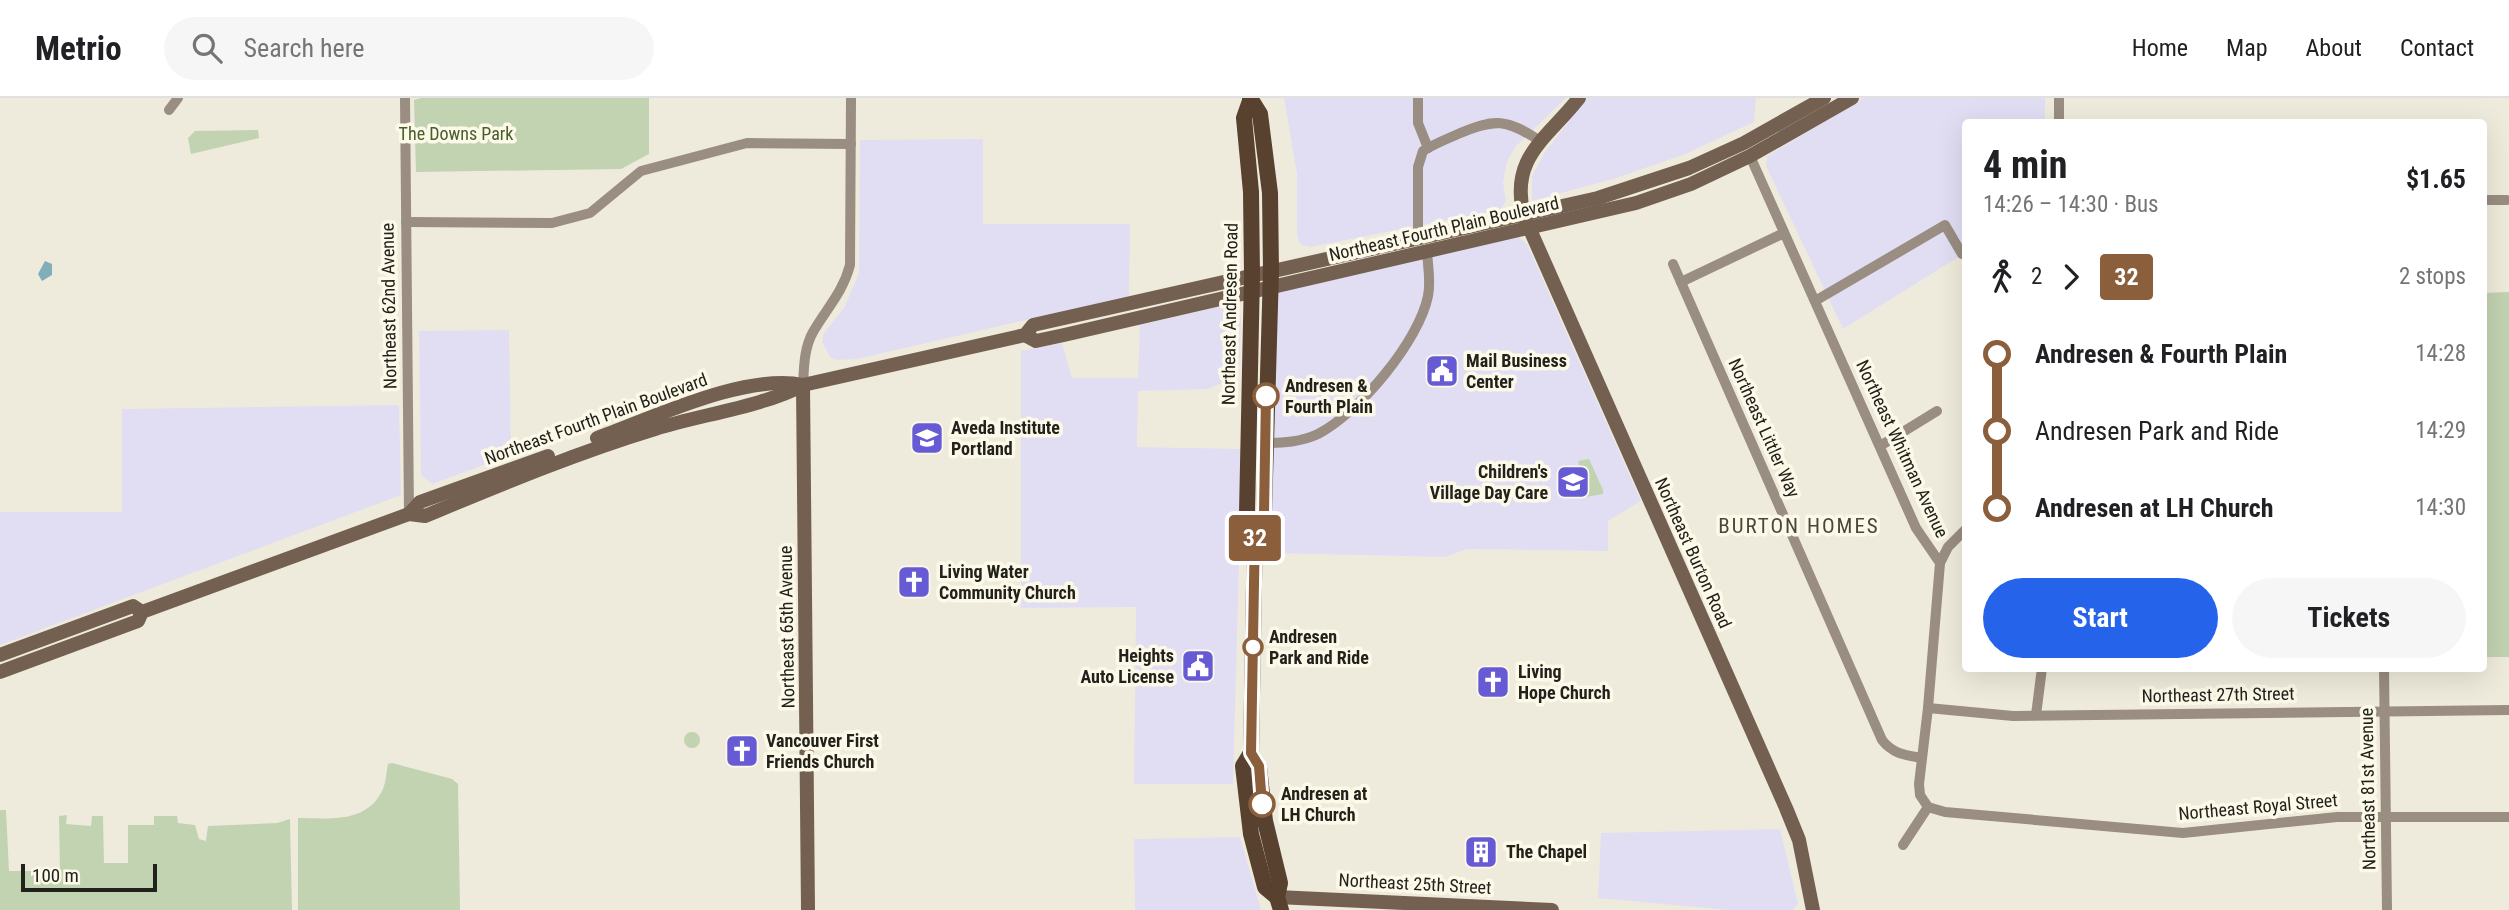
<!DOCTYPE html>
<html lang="en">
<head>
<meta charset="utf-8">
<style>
	body { margin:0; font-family:"Roboto Condensed",sans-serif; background:#f6f6f6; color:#202124; height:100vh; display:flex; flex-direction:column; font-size:26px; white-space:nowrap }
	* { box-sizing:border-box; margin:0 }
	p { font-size:23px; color:#757577 }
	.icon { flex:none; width:38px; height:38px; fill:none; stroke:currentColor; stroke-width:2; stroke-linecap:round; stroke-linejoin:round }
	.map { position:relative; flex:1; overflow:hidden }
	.panel { position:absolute; left:1962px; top:21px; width:525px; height:553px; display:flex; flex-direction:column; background:#fff; border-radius:7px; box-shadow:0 7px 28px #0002 }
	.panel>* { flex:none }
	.badge { padding:0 14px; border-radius:5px; font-size:24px; line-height:46px }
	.scale { position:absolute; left:21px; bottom:18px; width:136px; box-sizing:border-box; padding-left:7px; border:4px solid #22211b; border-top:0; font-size:19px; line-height:24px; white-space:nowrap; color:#22211b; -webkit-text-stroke:5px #fcf9e9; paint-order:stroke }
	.map>.badge { position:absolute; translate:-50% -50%; box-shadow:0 0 0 4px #fff }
	.legs { display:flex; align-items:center; gap:10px; height:77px; padding:0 21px; font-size:23px }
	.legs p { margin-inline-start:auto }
	.headline { display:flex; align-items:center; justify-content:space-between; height:119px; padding:0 21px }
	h1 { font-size:38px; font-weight:700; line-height:52px }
	.primary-button { display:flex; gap:14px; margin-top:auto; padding:14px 21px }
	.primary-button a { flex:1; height:80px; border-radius:42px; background:#2563eb; color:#fff; font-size:28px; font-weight:700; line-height:80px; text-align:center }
	.primary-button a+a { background:#f6f6f6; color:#202124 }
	ul { padding:0 21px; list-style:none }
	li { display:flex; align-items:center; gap:24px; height:77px; font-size:26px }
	li i { display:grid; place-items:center; width:10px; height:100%; margin:0 9px; background:currentColor }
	li i::after { content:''; width:18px; height:18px; margin:-9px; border:5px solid; border-radius:50%; background:#fff }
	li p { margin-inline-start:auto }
	li:first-child i { background:linear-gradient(#0000 50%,currentColor 0) }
	li:last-child i { background:linear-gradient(currentColor 50%,#0000 0) }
	header { display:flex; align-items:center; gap:42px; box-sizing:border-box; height:98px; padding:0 35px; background:#fff; border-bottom:2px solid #e0e0e0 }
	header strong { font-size:33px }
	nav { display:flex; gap:38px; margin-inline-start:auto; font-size:24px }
	.search { width:490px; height:63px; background:#f6f6f6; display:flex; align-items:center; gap:18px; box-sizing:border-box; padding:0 24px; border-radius:38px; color:#757577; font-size:26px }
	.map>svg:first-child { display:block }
</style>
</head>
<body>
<header>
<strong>Metrio</strong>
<div class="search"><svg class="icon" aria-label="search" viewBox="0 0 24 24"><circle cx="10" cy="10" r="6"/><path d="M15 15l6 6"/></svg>Search here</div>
<nav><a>Home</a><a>Map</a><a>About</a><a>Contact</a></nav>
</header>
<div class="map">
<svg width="2509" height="812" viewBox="0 0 2509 812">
	<rect width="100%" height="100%" fill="#efebdc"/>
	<!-- commercial -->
	<g fill="#e1def4">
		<path d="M 1284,0 L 1566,0 L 1515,49 L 1507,64 L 1503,84 L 1506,103 L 1500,112 L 1310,149 L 1300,146 L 1297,137 L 1297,76 Z"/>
		<path d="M 1587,0 L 1756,0 L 1754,24 L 1683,57 L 1613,81 L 1532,103 L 1532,78 L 1545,54 Z"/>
		<path d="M 1864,0 L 2045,0 L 2045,24 L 1965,24 L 1965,155 L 1843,231 L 1766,68 L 1767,58 Z"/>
		<path d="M 983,41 L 983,126 L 1130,126 L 1129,198 L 857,261 L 837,262 L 830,259 L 822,244 L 824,235 L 844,210 L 859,175 L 860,42 Z"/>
		<path d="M 1519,139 L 1527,146 L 1641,403 L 1608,423 L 1608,453 L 1467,451 L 1445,459 L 1268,455 L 1273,202 L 1276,197 L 1280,193 Z"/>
		<path d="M 1230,206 L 1235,208 L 1241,219 L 1239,278 L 1208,291 L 1138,293 L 1137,349 L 1242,351 L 1233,686 L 1134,686 L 1136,509 L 1021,510 L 1021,253 L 1062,245 L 1072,280 L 1138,280 L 1140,227 Z"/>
		<path d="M 509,232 L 511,357 L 432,386 L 421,377 L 419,233 Z"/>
		<path d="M 399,307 L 401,397 L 0,547 L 0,414 L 122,414 L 122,311 Z"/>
		<path d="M 1780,731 L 1798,806 L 1793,812 L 1728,812 L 1598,800 L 1601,735 Z"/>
		<path d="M 1240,739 L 1261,812 L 1135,812 L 1134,741 Z"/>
	</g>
	<!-- green -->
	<g fill="#c2d3b1">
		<path d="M 421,0 L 649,0 L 649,56 L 621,71 L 416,74 L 414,2 Z"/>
		<path d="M 258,32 L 259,40 L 191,56 L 188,40 L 195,33 Z"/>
		<path d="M 2509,194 L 2509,559 L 2483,559 L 2483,195 Z"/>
		<path d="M 1589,361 L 1603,392 L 1603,396 L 1586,399 L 1578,363 Z"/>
		<circle cx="692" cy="642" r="8"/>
		<path d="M 392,665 L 452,681 L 458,686 L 460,812 L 298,812 L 298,720 C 328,720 366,726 382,693 C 386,686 386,675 388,666 Z"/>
		<path d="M 0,712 L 6,712 L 9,773 L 60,773 L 59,718 L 67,717 L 66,726 L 91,728 L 92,718 L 103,718 L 104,765 L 128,765 L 128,727 L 154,727 L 154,718 L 177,718 L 178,725 L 195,727 L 199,741 L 206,743 L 208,728 L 277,725 L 290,721 L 292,812 L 0,812 Z"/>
	</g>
	<!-- water -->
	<path fill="#81aeb8" d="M 45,163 L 52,166 L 52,177 L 42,183 L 38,176 Z"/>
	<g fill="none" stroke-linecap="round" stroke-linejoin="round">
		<!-- street -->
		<g stroke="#9a8d82" stroke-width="10">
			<path d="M 405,0 L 409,416"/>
			<path d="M 1418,0 L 1418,25 L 1428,50"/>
			<path d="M 2059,0 L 2059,24"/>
			<path d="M 169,12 L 178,0"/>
			<path d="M 1750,58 L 1916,430 L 1940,465 L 1928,610 L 1919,686 L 1920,697 L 1928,709"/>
			<path d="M 2483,102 L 2507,102"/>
			<path d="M 406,124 L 552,125 L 590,115 L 641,73 L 747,45 L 851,46"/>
			<path d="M 1418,140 L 1418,69 L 1423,53 C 1434,46 1447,41 1458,36 C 1495,20 1507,21 1540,43"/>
			<path d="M 1673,166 L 1882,642 C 1893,656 1905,657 1922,660"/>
			<path d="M 1681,184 L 1784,135"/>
			<path d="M 1815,203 L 1945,127 L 1962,156"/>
			<path d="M 803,287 C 804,269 804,250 813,234 C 827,210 843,194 850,167 L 851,0"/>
			<path d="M 1265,345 C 1283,345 1301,344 1318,336 C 1359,315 1419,243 1428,198 C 1431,184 1428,169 1427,154"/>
			<path d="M 1880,348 L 1937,313"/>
			<path d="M 1940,465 L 1948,449 L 1965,432"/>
			<path d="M 2384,570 L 2387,812"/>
			<path d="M 1928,610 L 2013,618 L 2509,612"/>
			<path d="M 2036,617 L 2042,570"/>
			<path d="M 1928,709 L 1945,714 L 2183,735 L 2337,719 L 2509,719"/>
			<path d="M 1903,747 L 1928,709"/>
		</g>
		<!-- secondary -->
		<g stroke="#736051" stroke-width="14">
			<path d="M 1579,0 C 1547,41 1509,59 1524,118 L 1786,710 L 1799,742 L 1813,812"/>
			<path d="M 1025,237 L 1036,243 L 1064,237 L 1636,105 L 1691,86 L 1750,58 L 1852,0"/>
			<path d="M 803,287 L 808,812"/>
			<path d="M 597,340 C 653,320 745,275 803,287"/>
			<path d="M 409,416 L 425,418 C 500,387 576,355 655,331 C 699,317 765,308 803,287 L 1025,237 L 1033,227 L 1598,100 L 1689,70 L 1744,45 L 1824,0"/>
			<path d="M 0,557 L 133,508 L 142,514"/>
			<path d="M 0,574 L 138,523 L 142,514 L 409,416 L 420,404 L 548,358"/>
			<path d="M 1277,799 L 1552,812"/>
		</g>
		<!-- primary -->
		<g stroke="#58412f" stroke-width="16">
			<path d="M 1250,0 L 1260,16 L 1270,95 L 1271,173 L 1264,415 L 1255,429 L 1251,655 L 1243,668 L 1251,736 L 1265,789 L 1277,799"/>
			<path d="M 1250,3 L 1244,20 L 1251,94 L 1252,177 L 1247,415 L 1255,429"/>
			<path d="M 1251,655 L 1259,669 L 1265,723 L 1280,785 L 1277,799 L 1281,812"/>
		</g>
	</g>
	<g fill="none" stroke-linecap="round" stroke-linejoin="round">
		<defs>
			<path id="line-1" d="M 1262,706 L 1259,668 L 1251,655 L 1255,429 L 1264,415 L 1266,298"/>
		</defs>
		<!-- line-1 casing -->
		<use href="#line-1" stroke="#fff" stroke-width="16"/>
		<!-- line-1 -->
		<use href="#line-1" stroke="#8b5e3c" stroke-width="10"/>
	</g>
	<!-- icons -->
	<defs>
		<symbol id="civic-square" viewBox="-11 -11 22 22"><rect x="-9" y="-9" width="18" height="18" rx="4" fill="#665bd5" stroke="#fcf9e9"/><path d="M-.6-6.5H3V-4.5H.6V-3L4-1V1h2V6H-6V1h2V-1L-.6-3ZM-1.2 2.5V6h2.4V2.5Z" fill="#fff"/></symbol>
		<symbol id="school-square" viewBox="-11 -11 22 22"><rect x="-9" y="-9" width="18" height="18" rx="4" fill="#665bd5" stroke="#fcf9e9"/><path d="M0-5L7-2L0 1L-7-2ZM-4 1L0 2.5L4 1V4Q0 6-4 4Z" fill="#fff"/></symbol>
		<symbol id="church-square" viewBox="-11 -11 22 22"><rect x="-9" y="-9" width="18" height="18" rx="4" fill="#665bd5" stroke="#fcf9e9"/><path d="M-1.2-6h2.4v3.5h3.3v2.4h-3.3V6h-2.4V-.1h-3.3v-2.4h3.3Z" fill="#fff"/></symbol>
		<symbol id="building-square" viewBox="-11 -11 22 22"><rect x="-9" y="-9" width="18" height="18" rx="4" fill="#665bd5" stroke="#fcf9e9"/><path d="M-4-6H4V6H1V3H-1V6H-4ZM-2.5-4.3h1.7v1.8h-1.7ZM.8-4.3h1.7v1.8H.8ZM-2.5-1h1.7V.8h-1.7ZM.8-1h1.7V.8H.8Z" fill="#fff"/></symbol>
	</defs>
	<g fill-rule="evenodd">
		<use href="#civic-square" x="1423" y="254" width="38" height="38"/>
		<use href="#school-square" x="908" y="321" width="38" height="38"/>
		<use href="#school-square" x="1554" y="365" width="38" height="38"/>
		<use href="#church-square" x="895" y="465" width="38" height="38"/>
		<use href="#civic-square" x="1179" y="549" width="38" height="38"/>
		<use href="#church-square" x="1474" y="565" width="38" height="38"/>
		<use href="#church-square" x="723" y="634" width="38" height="38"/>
		<use href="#building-square" x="1462" y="735" width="38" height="38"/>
	</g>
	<!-- markers -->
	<g fill="#fff" stroke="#8b5e3c" stroke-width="3.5">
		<circle cx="1266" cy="298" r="12"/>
		<circle cx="1253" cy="549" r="9"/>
		<circle cx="1262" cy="706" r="12"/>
	</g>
	<g text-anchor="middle" stroke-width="7" stroke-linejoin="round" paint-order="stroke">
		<!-- park labels -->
		<g font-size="18" fill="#475e2b" stroke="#fcf9e9">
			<text x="456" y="42">The Downs Park</text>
		</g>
		<!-- street labels -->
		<g font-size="18" fill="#22211b" stroke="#fcf9e9">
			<text transform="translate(1444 131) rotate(-13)" y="6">Northeast Fourth Plain Boulevard</text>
			<text transform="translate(389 208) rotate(-91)" y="6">Northeast 62nd Avenue</text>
			<text transform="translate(1230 216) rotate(-89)" y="6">Northeast Andresen Road</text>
			<text transform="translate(596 321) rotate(-20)" y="6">Northeast Fourth Plain Boulevard</text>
			<text transform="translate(1764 330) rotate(66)" y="6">Northeast Littler Way</text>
			<text transform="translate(1902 351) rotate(65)" y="6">Northeast Whitman Avenue</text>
			<text transform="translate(1693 455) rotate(66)" y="6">Northeast Burton Road</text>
			<text transform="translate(787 529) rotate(-91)" y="6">Northeast 65th Avenue</text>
			<text transform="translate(2218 597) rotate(-1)" y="6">Northeast 27th Street</text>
			<text transform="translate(2368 691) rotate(-91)" y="6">Northeast 81st Avenue</text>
			<text transform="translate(2258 709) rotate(-5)" y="6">Northeast Royal Street</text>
			<text transform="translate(1415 786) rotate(3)" y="6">Northeast 25th Street</text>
		</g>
		<!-- poi labels -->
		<g font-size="18" font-weight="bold" fill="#22211b" stroke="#fcf9e9" text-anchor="start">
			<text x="1466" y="269">Mail Business<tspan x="1466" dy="21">Center</tspan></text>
			<text x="951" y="336">Aveda Institute<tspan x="951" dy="21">Portland</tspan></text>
			<text x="1548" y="380" text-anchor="end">Children's<tspan x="1548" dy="21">Village Day Care</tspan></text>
			<text x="939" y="480">Living Water<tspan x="939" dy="21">Community Church</tspan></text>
			<text x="1174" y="564" text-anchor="end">Heights<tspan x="1174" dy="21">Auto License</tspan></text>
			<text x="1518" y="580">Living<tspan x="1518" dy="21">Hope Church</tspan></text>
			<text x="766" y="649">Vancouver First<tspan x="766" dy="21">Friends Church</tspan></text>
			<text x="1506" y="760">The Chapel</text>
		</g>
		<!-- stop labels -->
		<g font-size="18" font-weight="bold" fill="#22211b" stroke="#fcf9e9" text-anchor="start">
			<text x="1285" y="294">Andresen &amp;<tspan x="1285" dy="21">Fourth Plain</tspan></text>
			<text x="1269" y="545">Andresen<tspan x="1269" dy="21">Park and Ride</tspan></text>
			<text x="1281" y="702">Andresen at<tspan x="1281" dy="21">LH Church</tspan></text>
		</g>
		<!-- quarter labels -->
		<g font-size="21" letter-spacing="2" fill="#4a473a" stroke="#fcf9e9">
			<text x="1799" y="435">BURTON HOMES</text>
		</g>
	</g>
</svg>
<div class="scale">100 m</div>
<b class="badge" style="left:1255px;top:440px;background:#8b5e3c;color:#fff">32</b>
<section class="panel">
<div class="headline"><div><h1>4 min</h1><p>14:26 – 14:30 · Bus</p></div><b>$1.65</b></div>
<div class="legs"><svg class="icon" aria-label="walk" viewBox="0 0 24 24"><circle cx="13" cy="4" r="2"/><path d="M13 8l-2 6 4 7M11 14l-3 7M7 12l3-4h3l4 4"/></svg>2<svg class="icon" aria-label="forward" viewBox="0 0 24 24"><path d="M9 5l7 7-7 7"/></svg><b class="badge" style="background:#8b5e3c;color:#fff">32</b><p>2 stops</p></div>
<ul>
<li><i style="color:#8b5e3c"></i><b>Andresen &amp; Fourth Plain</b><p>14:28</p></li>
<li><i style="color:#8b5e3c"></i><span>Andresen Park and Ride</span><p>14:29</p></li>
<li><i style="color:#8b5e3c"></i><b>Andresen at LH Church</b><p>14:30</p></li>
</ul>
<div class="primary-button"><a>Start</a><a>Tickets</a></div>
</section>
</div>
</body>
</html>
